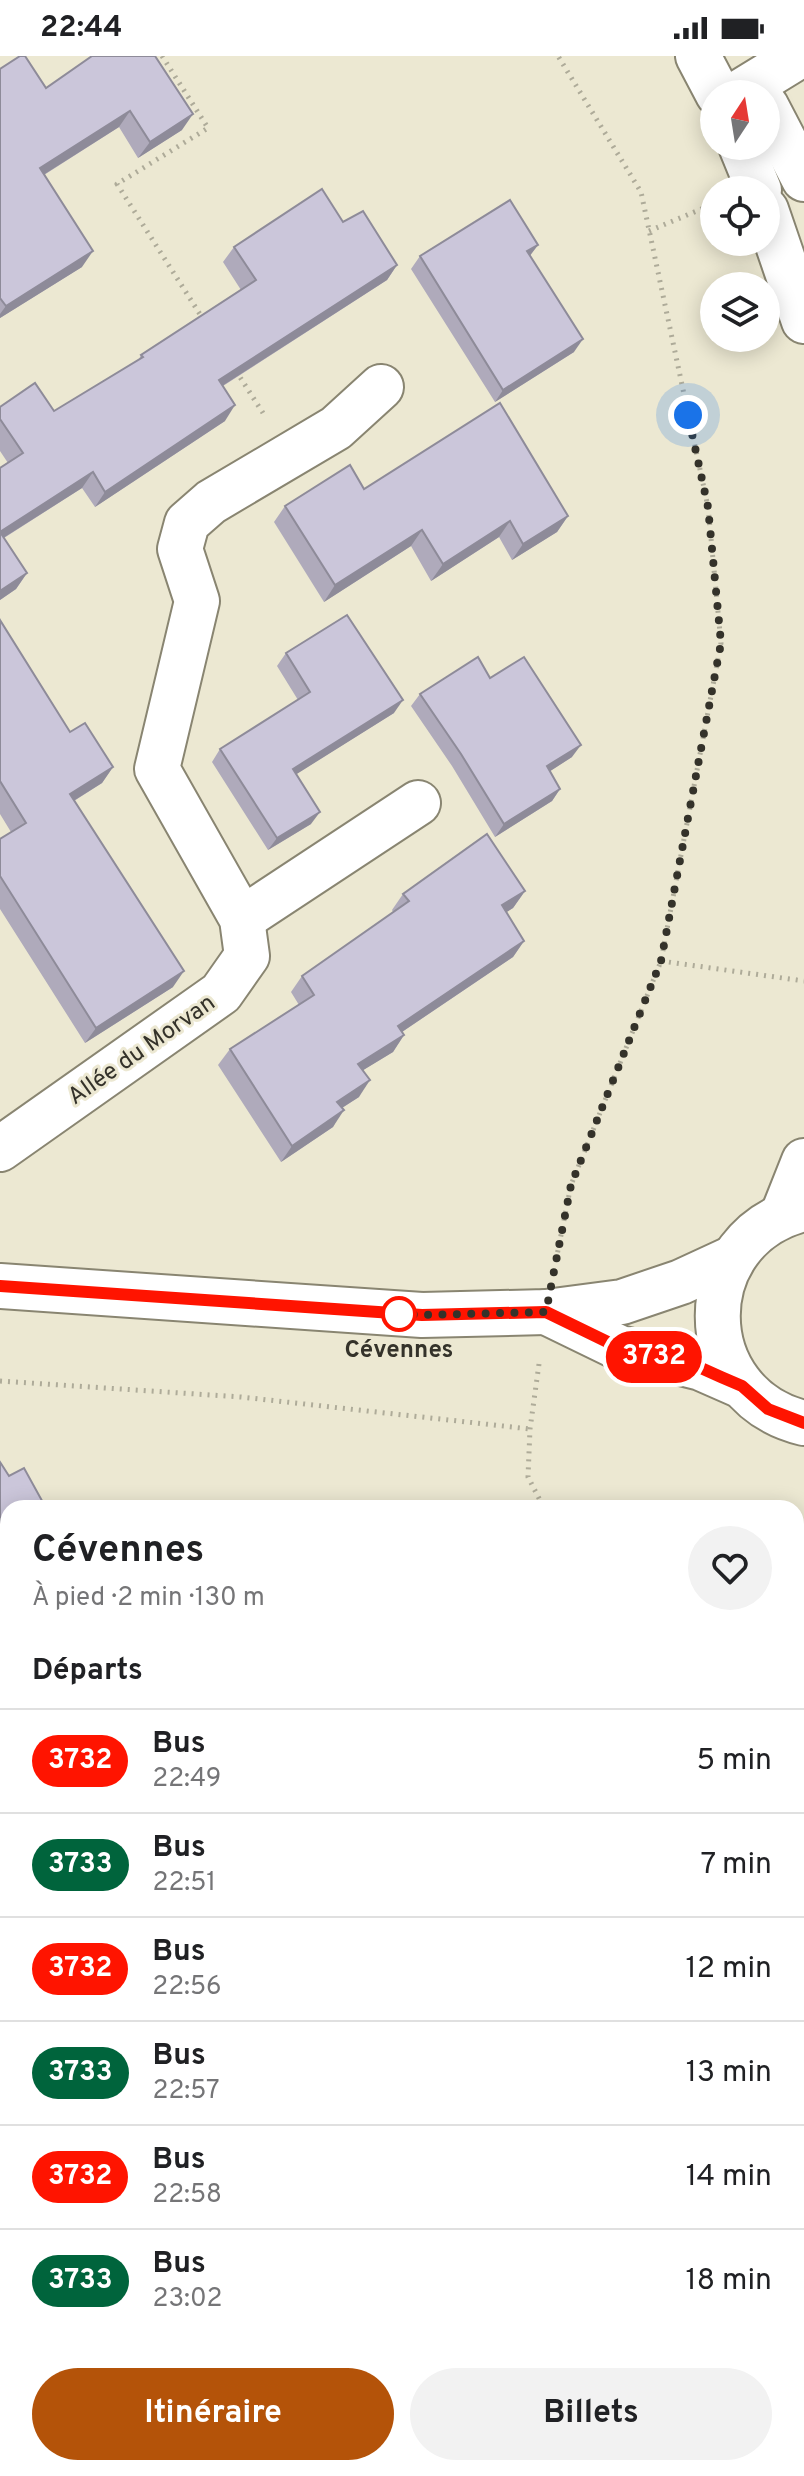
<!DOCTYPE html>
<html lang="fr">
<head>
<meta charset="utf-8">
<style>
	body { margin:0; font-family:Overpass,sans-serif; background:#f2f2f2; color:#202124; height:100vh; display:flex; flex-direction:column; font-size:30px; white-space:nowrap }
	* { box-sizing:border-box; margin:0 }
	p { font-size:26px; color:#757577 }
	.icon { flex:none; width:44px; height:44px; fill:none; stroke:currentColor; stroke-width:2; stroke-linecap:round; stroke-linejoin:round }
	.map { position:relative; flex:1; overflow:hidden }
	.details { position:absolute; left:0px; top:1444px; width:804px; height:976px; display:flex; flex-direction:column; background:#fff; border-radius:24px 24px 0 0; box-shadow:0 4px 20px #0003 }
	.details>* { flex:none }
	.badge { padding:0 16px; border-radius:26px; font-size:28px; line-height:52px }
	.needle { width:52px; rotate:12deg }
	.buttons { position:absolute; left:700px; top:24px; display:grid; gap:16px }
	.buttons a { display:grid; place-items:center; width:80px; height:80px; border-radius:50%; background:#fff; box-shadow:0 4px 20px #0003; font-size:40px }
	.you { position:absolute; width:40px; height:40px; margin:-20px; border:6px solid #fff; border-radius:50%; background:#1a73e8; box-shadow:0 0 0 12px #1a73e833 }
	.map>.badge { position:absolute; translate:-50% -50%; box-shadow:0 0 0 4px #fff }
	h2 { padding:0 32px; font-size:30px; line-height:72px }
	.round { display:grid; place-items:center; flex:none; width:84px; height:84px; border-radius:42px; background:#f2f2f2 }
	.headline { display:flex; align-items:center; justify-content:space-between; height:136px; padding:0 32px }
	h1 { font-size:38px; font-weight:700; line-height:60px }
	.action { display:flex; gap:16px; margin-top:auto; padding:16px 32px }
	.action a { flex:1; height:92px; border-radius:48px; background:#b45309; color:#fff; font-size:32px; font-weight:700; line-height:92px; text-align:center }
	.action a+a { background:#f2f2f2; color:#202124 }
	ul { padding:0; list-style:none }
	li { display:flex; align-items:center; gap:24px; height:104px; padding:0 32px; border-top:2px solid #e0e0e0 }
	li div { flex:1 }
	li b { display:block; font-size:30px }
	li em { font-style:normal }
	li .badge { min-width:88px; font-weight:700; text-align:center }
	.status { display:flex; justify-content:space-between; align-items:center; height:56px; padding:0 40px; background:#fff; direction:ltr }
	.status svg { height:22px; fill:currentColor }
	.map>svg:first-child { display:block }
</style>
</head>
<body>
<div class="status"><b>22:44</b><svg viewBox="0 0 49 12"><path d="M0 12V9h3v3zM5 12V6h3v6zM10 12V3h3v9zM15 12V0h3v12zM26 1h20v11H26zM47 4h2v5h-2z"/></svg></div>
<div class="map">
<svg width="804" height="2420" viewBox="0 0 804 2420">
	<rect width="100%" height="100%" fill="#ece8d2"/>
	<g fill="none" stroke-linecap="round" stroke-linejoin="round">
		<defs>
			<g id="minor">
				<path d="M 698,0 L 718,38"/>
				<path d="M 737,38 L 799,0"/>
				<path d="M 766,50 L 804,123"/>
				<path d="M 741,90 L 759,134"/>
				<path d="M 766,154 L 804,265"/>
				<path d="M 242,863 L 418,747"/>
				<path d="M 0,1093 L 221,937 L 247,900 L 242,863 L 157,713 L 197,545 L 180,493 L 187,467 L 211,446 L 336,372 L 381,331"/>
				<path d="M 804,1153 C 689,1181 689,1339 804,1367"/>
				<path d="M 783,1158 L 804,1105"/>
				<path d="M 0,1230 L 422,1259 L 546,1256 L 622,1246 L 681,1226 L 733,1202"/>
				<path d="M 546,1256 L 620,1292 L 701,1312 L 742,1330"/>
				<path d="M 518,2412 L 524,2420"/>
			</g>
		</defs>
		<!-- minor casing -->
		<use href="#minor" stroke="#898571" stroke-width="48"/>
		<!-- path -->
		<g stroke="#aeab99" stroke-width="5" stroke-dasharray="2 6" stroke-linecap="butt">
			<path d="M 162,0 L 208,72 L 117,128 L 203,263"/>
			<path d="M 649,175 L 711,149"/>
			<path d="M 236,315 L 263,357"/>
			<path d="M 661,905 L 804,925"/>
			<path d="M 556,1204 L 571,1129 L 661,905 L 721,587 L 708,451 L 641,136 L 558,0"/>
			<path d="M 539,1308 L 530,1373 L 528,1421 L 544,1452"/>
			<path d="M 0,1325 L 241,1341 L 530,1373"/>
			<path d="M 796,1546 L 804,1546"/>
			<path d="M 0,2083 L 8,2084"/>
			<path d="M 796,2269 L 804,2295"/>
		</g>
		<!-- minor -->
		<use href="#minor" stroke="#fff" stroke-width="44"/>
	</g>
	<!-- wall -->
	<g fill="#afaabb">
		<path d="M 92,0 L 182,74 L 138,102 L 119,71 L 44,119 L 82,211 L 0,262 L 0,13 L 46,32 Z"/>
		<path d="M 343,166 L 397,209 L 387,224 L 223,330 L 225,365 L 95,451 L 82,432 L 4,482 L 27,517 L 16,533 L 0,544 L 0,412 L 8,407 L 0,395 L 0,351 L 54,355 L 138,305 L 141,299 L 241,234 L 223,206 L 234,191 Z"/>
		<path d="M 538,189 L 530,199 L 574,296 L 495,346 L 411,213 L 420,200 Z"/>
		<path d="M 364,433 L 568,460 L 557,476 L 512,504 L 499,481 L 431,525 L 411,490 L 324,546 L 274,466 L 285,450 Z"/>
		<path d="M 0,564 L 70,676 L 113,711 L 102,727 L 74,745 L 173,931 L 85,987 L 0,853 L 0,783 L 11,776 L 0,758 Z"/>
		<path d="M 286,597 L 394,657 L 296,718 L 311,768 L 268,794 L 212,706 L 220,693 L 298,644 L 277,610 Z"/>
		<path d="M 490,622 L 572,701 L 550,715 L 560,733 L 552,745 L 495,781 L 452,710 L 411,650 L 420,638 Z"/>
		<path d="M 525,835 L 513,852 L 506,856 L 524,885 L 513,901 L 402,976 L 404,979 L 393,996 L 363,1014 L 359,1041 L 342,1052 L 333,1071 L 281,1106 L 218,1009 L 230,993 L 299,949 L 291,936 L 302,920 L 393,856 L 392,854 L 403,838 Z"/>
		<path d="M 0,1406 L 8,1452 L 8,1554 L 3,1557 L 0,1551 Z"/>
		<path d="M 8,1657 L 8,1770 L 0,1775 L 4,1683 L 0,1677 L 0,1666 L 5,1658 Z"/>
		<path d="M 319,2412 L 466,2412 L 472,2420 L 324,2420 Z"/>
		<path d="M 584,2412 L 712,2412 L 710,2420 L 582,2420 Z"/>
	</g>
	<!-- shaded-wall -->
	<g fill="#8e8b99">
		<path d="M 130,55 L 119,71 L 29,128 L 40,112 Z"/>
		<path d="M 193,58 L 182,74 L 138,102 L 150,86 Z"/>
		<path d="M 538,189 L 529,201 L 527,195 Z"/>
		<path d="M 93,195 L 82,211 L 0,262 L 0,258 L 6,250 Z"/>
		<path d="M 397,209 L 387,224 L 208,339 L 219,324 Z"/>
		<path d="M 583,283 L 574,296 L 495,346 L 503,334 Z"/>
		<path d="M 235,349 L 225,365 L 95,451 L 105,436 Z"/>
		<path d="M 93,416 L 82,432 L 0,484 L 0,476 Z"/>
		<path d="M 568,460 L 557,476 L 512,504 L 523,488 Z"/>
		<path d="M 510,465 L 499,481 L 431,525 L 443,508 Z"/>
		<path d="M 422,474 L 411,490 L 324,546 L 335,529 Z"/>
		<path d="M 27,517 L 16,533 L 0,544 L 0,535 Z"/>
		<path d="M 403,644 L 394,657 L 284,726 L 293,713 Z"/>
		<path d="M 581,689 L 572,701 L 538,723 L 547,710 Z"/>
		<path d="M 113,711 L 102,727 L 59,754 L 70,738 Z"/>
		<path d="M 560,733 L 552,745 L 495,781 L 504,768 Z"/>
		<path d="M 320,756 L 311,768 L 268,794 L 277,782 Z"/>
		<path d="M 525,835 L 513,852 L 491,866 L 502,849 Z"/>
		<path d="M 524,885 L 513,901 L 387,986 L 398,970 Z"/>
		<path d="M 184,915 L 173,931 L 85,987 L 96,972 Z"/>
		<path d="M 404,979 L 393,996 L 347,1024 L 358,1008 Z"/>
		<path d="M 370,1024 L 359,1041 L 326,1062 L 337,1046 Z"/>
		<path d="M 344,1054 L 333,1071 L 281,1106 L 292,1090 Z"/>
		<path d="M 8,1762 L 8,1770 L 0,1775 L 0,1767 Z"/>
		<path d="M 0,2025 L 8,2025 L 8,2034 L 5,2038 L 0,2038 Z"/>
	</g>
	<!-- building -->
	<g fill="#cbc6da" stroke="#8e8b99" stroke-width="2">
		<path d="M 20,0 L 25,0 L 46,32 L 92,0 L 155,0 L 193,58 L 150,86 L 130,55 L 40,112 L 93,195 L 6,250 L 0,242 L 0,13 Z"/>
		<path d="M 322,133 L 343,166 L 363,155 L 397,209 L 219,324 L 235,349 L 105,436 L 93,416 L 0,476 L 27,517 L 0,535 L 0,412 L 23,397 L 0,363 L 0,351 L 35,327 L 54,355 L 143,301 L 141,299 L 256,224 L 234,191 Z"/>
		<path d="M 510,144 L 538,189 L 527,195 L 583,283 L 503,334 L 420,200 Z"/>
		<path d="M 500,347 L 568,460 L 523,488 L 510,465 L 443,508 L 422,474 L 335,529 L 285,450 L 350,409 L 364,433 Z"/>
		<path d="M 347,559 L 403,644 L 293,713 L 320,756 L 277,782 L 220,693 L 310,636 L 286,597 Z"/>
		<path d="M 0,564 L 70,676 L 85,667 L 113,711 L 70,738 L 184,915 L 96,972 L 0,820 L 0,783 L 26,767 L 0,725 Z"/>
		<path d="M 478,601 L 490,622 L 524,601 L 581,689 L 547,710 L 560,733 L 504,768 L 461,698 L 420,638 Z"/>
		<path d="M 487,778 L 525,835 L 502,849 L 524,885 L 398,970 L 404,979 L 358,1008 L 370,1024 L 337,1046 L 344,1054 L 292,1090 L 230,993 L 314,939 L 302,920 L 409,845 L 403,838 Z"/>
		<path d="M 0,1406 L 9,1420 L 24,1412 L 46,1452 L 8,1452 L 8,1537 L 0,1522 Z"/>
		<path d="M 8,1681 L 8,1762 L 0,1767 L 0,1685 Z"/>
		<path d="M 0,1935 L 8,1936 L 8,2025 L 0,2025 Z"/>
		<path d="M 0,2107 L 6,2108 L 0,2188 Z"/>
		<path d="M 344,2412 L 466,2412 L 472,2420 L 350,2420 Z"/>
		<path d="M 593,2412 L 712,2412 L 710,2420 L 592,2420 Z"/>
	</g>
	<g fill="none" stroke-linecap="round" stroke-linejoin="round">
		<defs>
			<path id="line" d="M 0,1230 L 422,1259 L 546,1256 L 620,1292 L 701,1312 L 721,1321 L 742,1330 L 768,1353 L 804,1367"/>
		</defs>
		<!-- line casing -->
		<use href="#line" stroke="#fff" stroke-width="18"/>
		<!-- line -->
		<use href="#line" stroke="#ff1400" stroke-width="12"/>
		<!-- walk -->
		<path stroke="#34322a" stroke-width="8" stroke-dasharray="0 14.4" d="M 399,1258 L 392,1257 L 422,1259 L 546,1256 L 571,1129 L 661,905 L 721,587 L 708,451 L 688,359"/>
	</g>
	<!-- markers -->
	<circle fill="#fff" stroke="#ff1400" stroke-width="4" cx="399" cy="1258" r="16"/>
	<g text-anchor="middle" stroke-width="6" stroke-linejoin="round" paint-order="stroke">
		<!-- street labels -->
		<g font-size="24" fill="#34322a" stroke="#ece8d2">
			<text transform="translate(141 993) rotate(-35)" y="8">Allée du Morvan</text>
		</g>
		<!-- stop labels -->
		<g font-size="24" font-weight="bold" fill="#34322a" stroke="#ece8d2">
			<text x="399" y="1301">Cévennes</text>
		</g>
	</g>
</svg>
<div class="buttons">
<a><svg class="needle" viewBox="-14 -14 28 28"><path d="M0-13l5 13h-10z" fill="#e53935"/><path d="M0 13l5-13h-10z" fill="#757577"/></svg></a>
<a><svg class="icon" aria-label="locate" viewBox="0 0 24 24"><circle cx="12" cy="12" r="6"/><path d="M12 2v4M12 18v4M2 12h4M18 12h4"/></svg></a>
<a><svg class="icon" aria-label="layers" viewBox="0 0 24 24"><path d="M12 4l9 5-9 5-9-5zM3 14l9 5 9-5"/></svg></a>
</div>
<div class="you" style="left:688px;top:359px"></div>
<b class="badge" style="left:654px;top:1301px;background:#ff1400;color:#fff">3732</b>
<section class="details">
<div class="headline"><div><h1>Cévennes</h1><p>À pied · 2 min · 130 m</p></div><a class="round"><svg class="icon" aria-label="heart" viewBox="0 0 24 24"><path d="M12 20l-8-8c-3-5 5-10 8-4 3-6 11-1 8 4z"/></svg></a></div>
<h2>Départs</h2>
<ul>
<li><span class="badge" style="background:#ff1400;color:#fff">3732</span><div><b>Bus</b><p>22:49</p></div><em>5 min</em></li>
<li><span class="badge" style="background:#00643c;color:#fff">3733</span><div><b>Bus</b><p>22:51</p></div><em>7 min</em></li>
<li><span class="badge" style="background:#ff1400;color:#fff">3732</span><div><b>Bus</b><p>22:56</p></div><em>12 min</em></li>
<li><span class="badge" style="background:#00643c;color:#fff">3733</span><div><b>Bus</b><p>22:57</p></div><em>13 min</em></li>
<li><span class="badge" style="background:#ff1400;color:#fff">3732</span><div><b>Bus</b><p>22:58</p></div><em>14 min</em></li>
<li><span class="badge" style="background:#00643c;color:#fff">3733</span><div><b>Bus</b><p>23:02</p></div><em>18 min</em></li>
</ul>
<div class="action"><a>Itinéraire</a><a>Billets</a></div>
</section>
</div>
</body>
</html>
